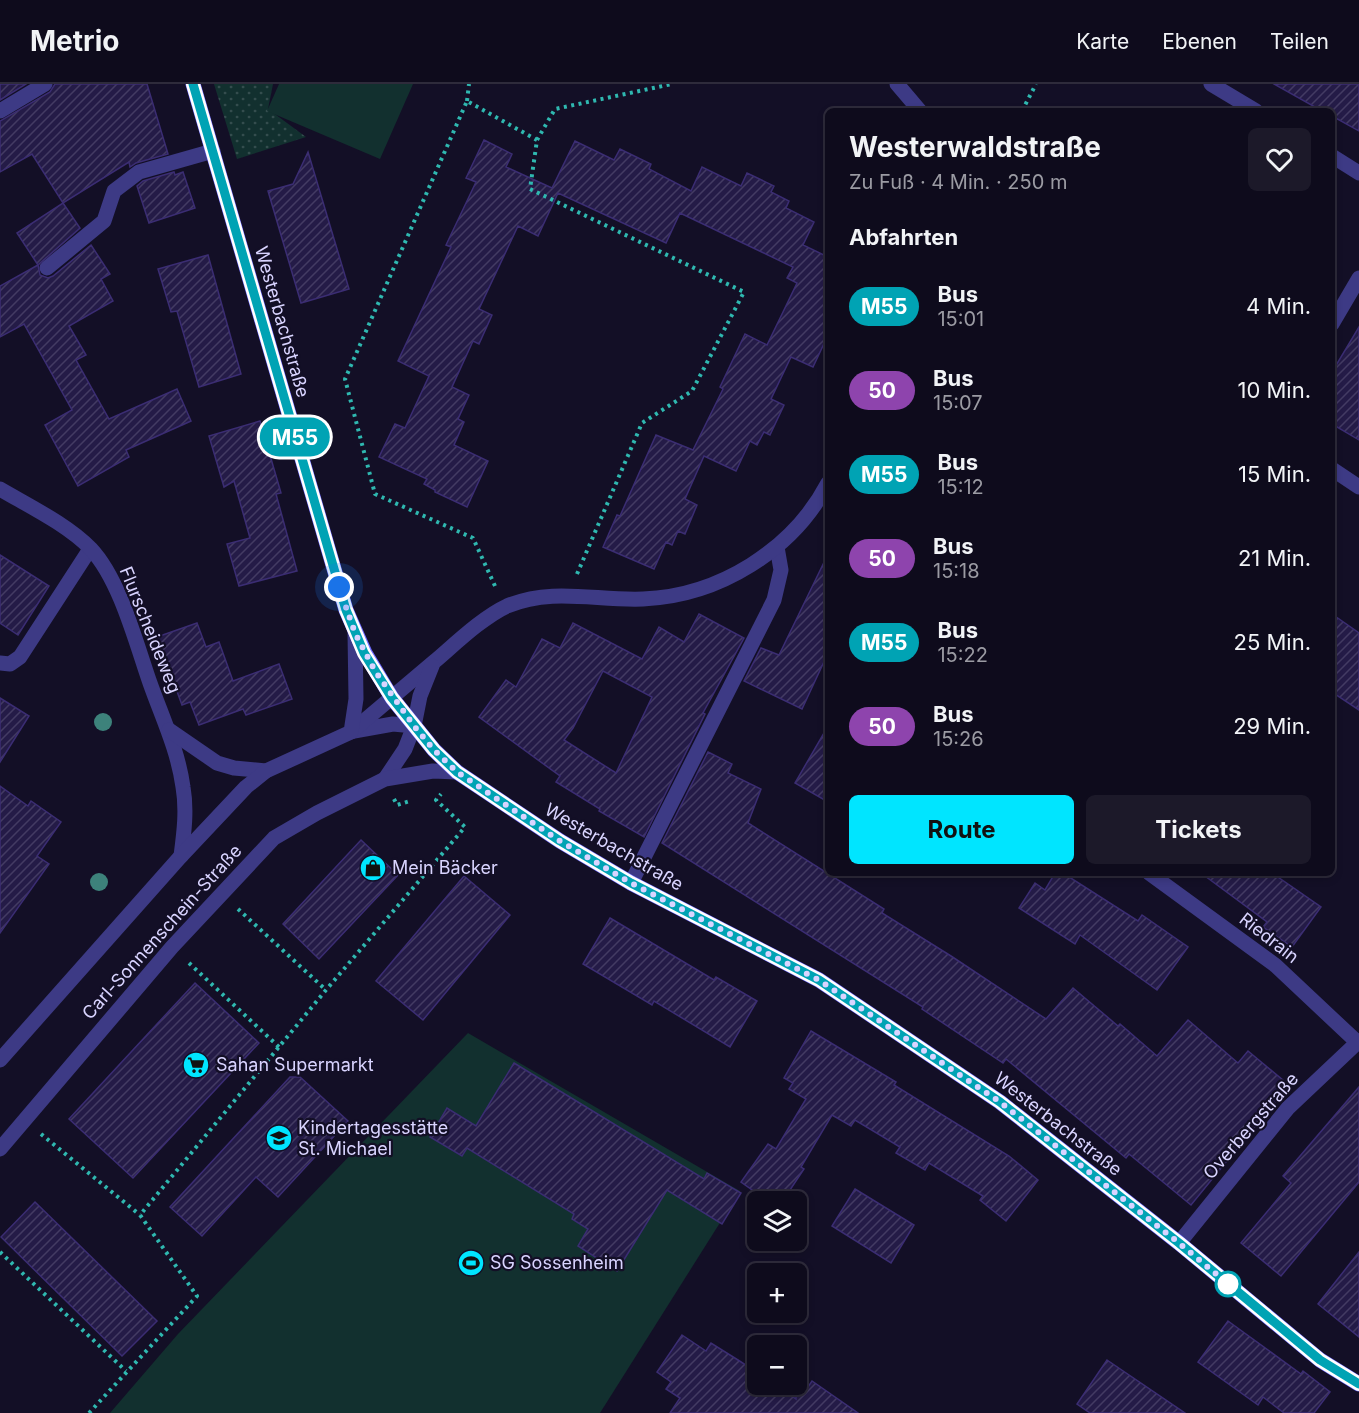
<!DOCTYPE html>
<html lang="de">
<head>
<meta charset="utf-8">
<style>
	body { margin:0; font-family:Inter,sans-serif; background:#1c1929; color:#f1f3f6; height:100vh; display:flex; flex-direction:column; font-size:22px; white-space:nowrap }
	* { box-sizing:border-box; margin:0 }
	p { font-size:20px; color:#9b9ba3 }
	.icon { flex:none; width:33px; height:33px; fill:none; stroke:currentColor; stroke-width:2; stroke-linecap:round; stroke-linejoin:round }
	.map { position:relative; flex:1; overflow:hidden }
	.panel { position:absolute; left:825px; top:24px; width:510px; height:768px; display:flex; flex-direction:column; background:#0e0b1c; border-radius:9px; box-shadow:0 3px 9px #0003,0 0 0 2px #2e2b3b }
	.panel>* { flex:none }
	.badge { padding:0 12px; border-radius:20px; font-size:21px; line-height:39px }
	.fabs { position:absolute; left:747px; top:1107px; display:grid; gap:12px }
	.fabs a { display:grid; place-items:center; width:60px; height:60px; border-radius:9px; background:#0e0b1c; box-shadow:0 3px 9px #0003,0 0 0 2px #2e2b3b; font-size:30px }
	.you { position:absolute; width:30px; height:30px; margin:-15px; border:4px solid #fff; border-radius:50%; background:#1a73e8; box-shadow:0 0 0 9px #1a73e833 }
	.map>.badge { position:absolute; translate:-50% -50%; box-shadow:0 0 0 3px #fff }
	h2 { padding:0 24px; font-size:22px; line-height:54px }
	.round { display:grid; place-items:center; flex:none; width:63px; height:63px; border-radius:9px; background:#1c1929 }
	.head { display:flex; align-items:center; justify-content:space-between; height:102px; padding:0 24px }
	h1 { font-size:28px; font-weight:700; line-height:45px }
	.primary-button { display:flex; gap:12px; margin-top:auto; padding:12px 24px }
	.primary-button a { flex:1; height:69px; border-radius:9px; background:#00e5ff; color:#111; font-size:24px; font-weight:700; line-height:69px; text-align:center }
	.primary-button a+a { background:#1c1929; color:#f1f3f6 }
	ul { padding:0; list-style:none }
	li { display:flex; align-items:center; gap:18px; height:84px; padding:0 24px }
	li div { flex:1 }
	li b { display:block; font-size:22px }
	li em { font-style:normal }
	li .badge { min-width:66px; font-weight:700; text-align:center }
	header { display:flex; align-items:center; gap:36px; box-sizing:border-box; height:84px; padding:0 30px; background:#0e0b1c; border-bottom:2px solid #2e2b3b }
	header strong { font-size:28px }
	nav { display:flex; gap:33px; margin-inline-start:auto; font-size:21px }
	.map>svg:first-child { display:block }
</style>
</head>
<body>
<header>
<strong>Metrio</strong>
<nav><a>Karte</a><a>Ebenen</a><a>Teilen</a></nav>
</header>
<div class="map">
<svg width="1359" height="1329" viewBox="0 0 1359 1329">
	<defs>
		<pattern id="grass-dots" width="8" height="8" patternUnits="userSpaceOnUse" patternTransform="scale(1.5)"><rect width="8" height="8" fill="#12302f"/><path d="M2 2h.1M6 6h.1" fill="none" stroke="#344d4e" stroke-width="1.8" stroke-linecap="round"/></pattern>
		<pattern id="building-hatch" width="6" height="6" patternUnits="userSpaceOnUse" patternTransform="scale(1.5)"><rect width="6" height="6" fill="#241b47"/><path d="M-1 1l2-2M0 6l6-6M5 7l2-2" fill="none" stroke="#433b63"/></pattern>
	</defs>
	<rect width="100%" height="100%" fill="#130f26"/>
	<!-- grass -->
	<path fill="url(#grass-dots)" d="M 214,0 L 273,0 L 268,25 L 306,53 L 237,75 Z"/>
	<!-- pitch -->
	<g fill="#12302f">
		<path d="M 279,0 L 413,0 L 380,75 L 267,27 Z"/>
		<path d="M 468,949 L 740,1107 L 600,1329 L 110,1329 L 178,1250 Z"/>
	</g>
	<!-- building -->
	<g fill="url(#building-hatch)" stroke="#3b2d73" stroke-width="1.5" fill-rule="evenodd">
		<path d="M 0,0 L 26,0 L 0,16 Z"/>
		<path d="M 55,0 L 147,0 L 168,70 L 136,79 L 130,83 L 129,78 L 63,119 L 32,70 L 0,88 L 0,37 L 50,8 Z"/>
		<path d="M 1274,0 L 1359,0 L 1359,47 L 1332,32 L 1332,27 L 1322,27 Z"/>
		<path d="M 484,56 L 512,70 L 506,83 L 552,104 L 575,57 L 614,76 L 620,65 L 651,80 L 649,85 L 691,107 L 702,83 L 741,102 L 747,89 L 774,102 L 771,108 L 789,117 L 786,124 L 814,138 L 803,161 L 828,173 L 828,251 L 813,283 L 791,273 L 771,315 L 784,321 L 770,351 L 764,348 L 757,361 L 750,357 L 736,387 L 704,372 L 685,415 L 697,421 L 685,450 L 678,447 L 672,461 L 666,458 L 654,485 L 603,463 L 617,431 L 620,432 L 656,351 L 693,366 L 723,305 L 720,303 L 745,250 L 767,261 L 797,199 L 787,194 L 793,183 L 680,129 L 666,159 L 558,109 L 538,152 L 518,142 L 479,225 L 492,231 L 479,260 L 473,257 L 452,303 L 469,311 L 458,335 L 464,338 L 454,361 L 488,377 L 467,423 L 435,408 L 435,406 L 424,400 L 427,395 L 379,373 L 395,340 L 405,344 L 429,292 L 398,277 L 451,163 L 446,161 L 476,98 L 466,94 Z"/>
		<path d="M 308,68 L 349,205 L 301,219 L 268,107 L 293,100 Z"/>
		<path d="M 174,88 L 175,91 L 183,88 L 195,124 L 149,139 L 137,102 L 143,97 Z"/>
		<path d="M 63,119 L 80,144 L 38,181 L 17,149 Z"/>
		<path d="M 91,161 L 110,190 L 101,195 L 113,217 L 69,242 L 86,271 L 76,276 L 109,335 L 177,305 L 191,337 L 126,366 L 129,373 L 78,402 L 45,341 L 72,326 L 24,240 L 0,253 L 0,202 L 38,181 L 40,191 L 48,194 L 53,192 Z"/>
		<path d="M 208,171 L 241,290 L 199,303 L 177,227 L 171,228 L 158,185 Z"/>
		<path d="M 1359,243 L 1359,356 L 1332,340 L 1332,288 Z"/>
		<path d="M 260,337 L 281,409 L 276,410 L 297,487 L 239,502 L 227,460 L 250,454 L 234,397 L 224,403 L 209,352 Z"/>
		<path d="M 828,470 L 828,569 L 802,625 L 744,597 L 761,564 L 779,571 Z"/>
		<path d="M 0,471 L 49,502 L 18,551 L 0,539 Z"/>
		<path d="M 699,530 L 744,554 L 703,629 L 705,630 L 644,753 L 599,727 L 600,725 L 556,698 L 560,692 L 479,633 L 506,596 L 516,603 L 542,555 L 560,564 L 573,539 L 642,575 L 659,543 L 684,558 ZM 603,587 L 652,613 L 616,689 L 564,656 L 573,644 Z"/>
		<path d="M 1332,530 L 1359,549 L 1359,626 L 1332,608 Z"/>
		<path d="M 197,539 L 206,563 L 219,558 L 233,597 L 279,580 L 292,615 L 246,631 L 243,625 L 199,641 L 190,618 L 182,621 L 157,553 Z"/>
		<path d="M 0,614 L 29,632 L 0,678 Z"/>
		<path d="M 828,642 L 828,718 L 795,699 Z"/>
		<path d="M 708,668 L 732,680 L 728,689 L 761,705 L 748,739 L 884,825 L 882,829 L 951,872 L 1046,935 L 1073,904 L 1118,942 L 1120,940 L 1157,972 L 1188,936 L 1238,979 L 1248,967 L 1289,1001 L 1191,1121 L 1129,1070 L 1126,1074 L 1006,975 L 1003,979 L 922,925 L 923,923 L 662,759 Z"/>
		<path d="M 0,702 L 28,722 L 31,717 L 61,738 L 37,772 L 49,780 L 0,849 Z"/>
		<path d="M 361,756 L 398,791 L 319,875 L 283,840 Z"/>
		<path d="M 1055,789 L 1063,789 L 1138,837 L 1142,831 L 1188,863 L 1157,906 L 1080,851 L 1075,860 L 1019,824 L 1035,799 L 1045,806 Z"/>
		<path d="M 1201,789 L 1272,789 L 1321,823 L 1292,863 L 1263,843 L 1267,838 Z"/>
		<path d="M 464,792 L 510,831 L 423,936 L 376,897 Z"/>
		<path d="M 610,834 L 714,896 L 716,893 L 757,917 L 730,963 L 654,917 L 652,921 L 583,880 Z"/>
		<path d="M 195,899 L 259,959 L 133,1094 L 69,1035 Z"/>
		<path d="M 811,947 L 896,998 L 894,1001 L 1009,1072 L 1038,1096 L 1006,1137 L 980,1116 L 983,1112 L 929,1079 L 925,1086 L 896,1069 L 900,1063 L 855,1036 L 851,1042 L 832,1031 L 801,1083 L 804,1085 L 782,1118 L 769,1118 L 741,1098 L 768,1060 L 776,1065 L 806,1015 L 789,1005 L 793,999 L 784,994 Z"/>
		<path d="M 514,979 L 704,1095 L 707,1089 L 741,1109 L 722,1140 L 667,1106 L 617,1187 L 578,1162 L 588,1145 L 572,1135 L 574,1130 L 467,1064 L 462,1072 L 430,1053 L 447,1024 L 476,1042 Z"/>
		<path d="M 290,993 L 300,993 L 348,1037 L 278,1113 L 256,1093 L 202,1152 L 170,1123 Z"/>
		<path d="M 1359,1003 L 1359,1098 L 1281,1192 L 1241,1159 L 1291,1099 L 1283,1092 Z"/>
		<path d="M 855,1105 L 914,1141 L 891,1179 L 832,1142 Z"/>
		<path d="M 35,1118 L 157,1237 L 122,1272 L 1,1153 Z"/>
		<path d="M 1359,1168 L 1359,1253 L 1318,1220 Z"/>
		<path d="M 1228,1237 L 1301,1290 L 1303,1287 L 1330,1308 L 1314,1329 L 1284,1329 L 1263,1313 L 1258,1321 L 1198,1278 Z"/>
		<path d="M 682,1251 L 706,1267 L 711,1259 L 738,1276 L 758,1289 L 758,1300 L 775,1300 L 796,1315 L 796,1295 L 808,1303 L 812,1297 L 858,1329 L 670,1329 L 680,1314 L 666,1305 L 671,1298 L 657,1288 Z"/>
		<path d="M 1107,1276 L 1185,1329 L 1090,1329 L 1077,1320 Z"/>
	</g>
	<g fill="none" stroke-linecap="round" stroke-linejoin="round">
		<!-- path -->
		<g stroke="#2fb8b0" stroke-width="4" stroke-dasharray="3 4.5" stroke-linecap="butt">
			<path d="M 467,17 L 469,0"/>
			<path d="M 1022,27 L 1036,0"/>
			<path d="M 577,490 L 642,339 L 692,307 L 744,208 L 530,105 L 537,56 L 555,25 L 672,0"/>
			<path d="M 495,502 L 473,454 L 375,410 L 345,295 L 467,17 L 537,56"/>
			<path d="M 394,715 L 397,721 L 410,717"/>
			<path d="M 238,825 L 326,906"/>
			<path d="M 189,879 L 279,963"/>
			<path d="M 41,1050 L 140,1131"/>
			<path d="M 0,1168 L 126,1287"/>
			<path d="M 89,1329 L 197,1212 L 140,1131 L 326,906 L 465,743 L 436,716 L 441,710"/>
		</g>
		<!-- lane -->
		<g stroke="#3d3a85" stroke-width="15">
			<path d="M 897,0 L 920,27"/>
			<path d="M 0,27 L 45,0"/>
			<path d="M 47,184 L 104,137 L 114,107 L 139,88 L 213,67"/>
			<path d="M 0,579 L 10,580 L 20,573 L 90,465"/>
			<path d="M 631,799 L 774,516 L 781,486 L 777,463"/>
		</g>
		<!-- street -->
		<g stroke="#3d3a85" stroke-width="15">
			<path d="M 1211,0 L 1256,27"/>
			<path d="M 1332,72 L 1359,89"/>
			<path d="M 1332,240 L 1359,194"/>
			<path d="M 1332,385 L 1359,403"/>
			<path d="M 0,405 C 29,422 68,441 91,465 C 120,496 136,559 150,599 C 162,633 178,666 183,703 C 187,726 184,749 181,772"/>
			<path d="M 169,646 L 217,679 L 234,684 L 266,687"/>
			<path d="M 354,647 L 393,640 L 414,642"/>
			<path d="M 351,648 C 379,624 407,601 435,577 C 455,560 483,533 507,522 C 553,503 596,517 643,515 C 719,512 793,466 828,399"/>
			<path d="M 385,695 L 405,665 L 414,642 L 420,612 L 432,582"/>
			<path d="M 1149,789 L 1275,881 L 1357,958"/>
			<path d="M 0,976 L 181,772 L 246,703 L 266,687 L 351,648 L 356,615 L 355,549"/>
			<path d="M 0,1065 L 172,863 L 274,754 L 317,729 L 385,695 L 433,687 L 457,688"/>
			<path d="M 1179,1159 L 1288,1024 L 1359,957"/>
		</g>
		<!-- secondary -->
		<path stroke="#6f6bff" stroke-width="15" d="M 193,0 L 346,526 L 365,569 L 392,614 L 434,666 L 457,688 L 560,757 L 631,799 L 819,896 L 1000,1018 L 1179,1159 L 1320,1276 L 1359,1300"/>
	</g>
	<!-- trees -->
	<g fill="#3d827b">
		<circle cx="103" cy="638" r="9"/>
		<circle cx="99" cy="798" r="9"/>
	</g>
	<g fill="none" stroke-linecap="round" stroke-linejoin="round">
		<defs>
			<path id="line" d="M 193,0 L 346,526 L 364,569 L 392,614 L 434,666 L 457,688 L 560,757 L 631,799 L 819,896 L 1000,1018 L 1179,1159 L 1320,1276 L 1359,1300"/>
		</defs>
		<!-- line casing -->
		<use href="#line" stroke="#fff" stroke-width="14"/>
		<!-- line -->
		<use href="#line" stroke="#00a3b4" stroke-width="9"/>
		<!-- walk -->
		<path stroke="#d9d4ff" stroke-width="6" stroke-dasharray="0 10.8" d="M 339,503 L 355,549 L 375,587 L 414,642 L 434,666 L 457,688 L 560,757 L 631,799 L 819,896 L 1000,1018 L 1179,1159 L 1228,1200"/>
	</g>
	<!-- icons -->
	<defs>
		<symbol id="shop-disc" viewBox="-11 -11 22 22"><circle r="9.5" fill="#00e5ff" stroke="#130f26"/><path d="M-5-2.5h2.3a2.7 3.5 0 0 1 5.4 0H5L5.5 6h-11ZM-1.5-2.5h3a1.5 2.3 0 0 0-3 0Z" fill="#111"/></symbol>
		<symbol id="supermarket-disc" viewBox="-11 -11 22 22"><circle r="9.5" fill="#00e5ff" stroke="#130f26"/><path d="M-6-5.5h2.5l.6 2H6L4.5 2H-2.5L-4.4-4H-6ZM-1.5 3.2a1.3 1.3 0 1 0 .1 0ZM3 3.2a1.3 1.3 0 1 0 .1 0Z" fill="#111"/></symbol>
		<symbol id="school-disc" viewBox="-11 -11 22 22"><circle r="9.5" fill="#00e5ff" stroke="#130f26"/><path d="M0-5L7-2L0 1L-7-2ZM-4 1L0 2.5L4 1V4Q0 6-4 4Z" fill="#111"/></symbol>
		<symbol id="stadium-disc" viewBox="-11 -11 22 22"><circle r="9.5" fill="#00e5ff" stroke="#130f26"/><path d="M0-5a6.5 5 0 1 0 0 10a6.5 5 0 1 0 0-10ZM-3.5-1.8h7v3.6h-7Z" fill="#111"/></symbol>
	</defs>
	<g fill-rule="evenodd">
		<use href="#shop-disc" x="358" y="769" width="30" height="30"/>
		<use href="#supermarket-disc" x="181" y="966" width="30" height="30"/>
		<use href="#school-disc" x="264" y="1039" width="30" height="30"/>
		<use href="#stadium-disc" x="456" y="1164" width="30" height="30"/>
	</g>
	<!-- markers -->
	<circle fill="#fff" stroke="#00a3b4" stroke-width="3" cx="1228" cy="1200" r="12"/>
	<g text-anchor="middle" stroke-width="4.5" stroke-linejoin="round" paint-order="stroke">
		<!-- street labels -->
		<g font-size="18" fill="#d9d4ff" stroke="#130f26">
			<text transform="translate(282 238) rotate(74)" y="6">Westerbachstraße</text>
			<text transform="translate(150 546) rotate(68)" y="6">Flurscheideweg</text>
			<text transform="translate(614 763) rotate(30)" y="6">Westerbachstraße</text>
			<text transform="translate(162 848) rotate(-48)" y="6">Carl-Sonnenschein-Straße</text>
			<text transform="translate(1269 854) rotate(38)" y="6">Riedrain</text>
			<text transform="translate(1058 1040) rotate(38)" y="6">Westerbachstraße</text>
			<text transform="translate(1251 1042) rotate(-49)" y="6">Overbergstraße</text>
		</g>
		<!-- poi labels -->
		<g font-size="18" fill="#d9d4ff" stroke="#130f26" text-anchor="start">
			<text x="392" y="790">Mein Bäcker</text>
			<text x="216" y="987">Sahan Supermarkt</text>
			<text x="298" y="1050">Kindertagesstätte<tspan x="298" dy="21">St. Michael</tspan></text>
			<text x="490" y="1185">SG Sossenheim</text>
		</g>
	</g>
</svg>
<div class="fabs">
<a><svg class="icon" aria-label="layers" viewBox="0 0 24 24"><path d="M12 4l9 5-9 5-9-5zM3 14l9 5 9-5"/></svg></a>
<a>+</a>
<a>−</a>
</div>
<div class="you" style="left:339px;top:503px"></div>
<b class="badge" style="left:295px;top:353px;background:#00a3b4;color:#fff">M55</b>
<section class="panel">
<div class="head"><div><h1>Westerwaldstraße</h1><p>Zu Fuß · 4 Min. · 250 m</p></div><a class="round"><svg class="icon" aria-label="heart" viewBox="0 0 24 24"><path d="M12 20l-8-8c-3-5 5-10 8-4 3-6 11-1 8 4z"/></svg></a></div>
<h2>Abfahrten</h2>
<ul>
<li><span class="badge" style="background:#00a3b4;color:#fff">M55</span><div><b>Bus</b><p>15:01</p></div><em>4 Min.</em></li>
<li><span class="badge" style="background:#8e44ad;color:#fff">50</span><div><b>Bus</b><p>15:07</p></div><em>10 Min.</em></li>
<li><span class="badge" style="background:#00a3b4;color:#fff">M55</span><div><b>Bus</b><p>15:12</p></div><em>15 Min.</em></li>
<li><span class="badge" style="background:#8e44ad;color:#fff">50</span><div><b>Bus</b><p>15:18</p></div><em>21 Min.</em></li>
<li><span class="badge" style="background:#00a3b4;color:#fff">M55</span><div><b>Bus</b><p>15:22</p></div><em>25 Min.</em></li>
<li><span class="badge" style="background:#8e44ad;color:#fff">50</span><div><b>Bus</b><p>15:26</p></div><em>29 Min.</em></li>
</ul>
<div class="primary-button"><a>Route</a><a>Tickets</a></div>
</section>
</div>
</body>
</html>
